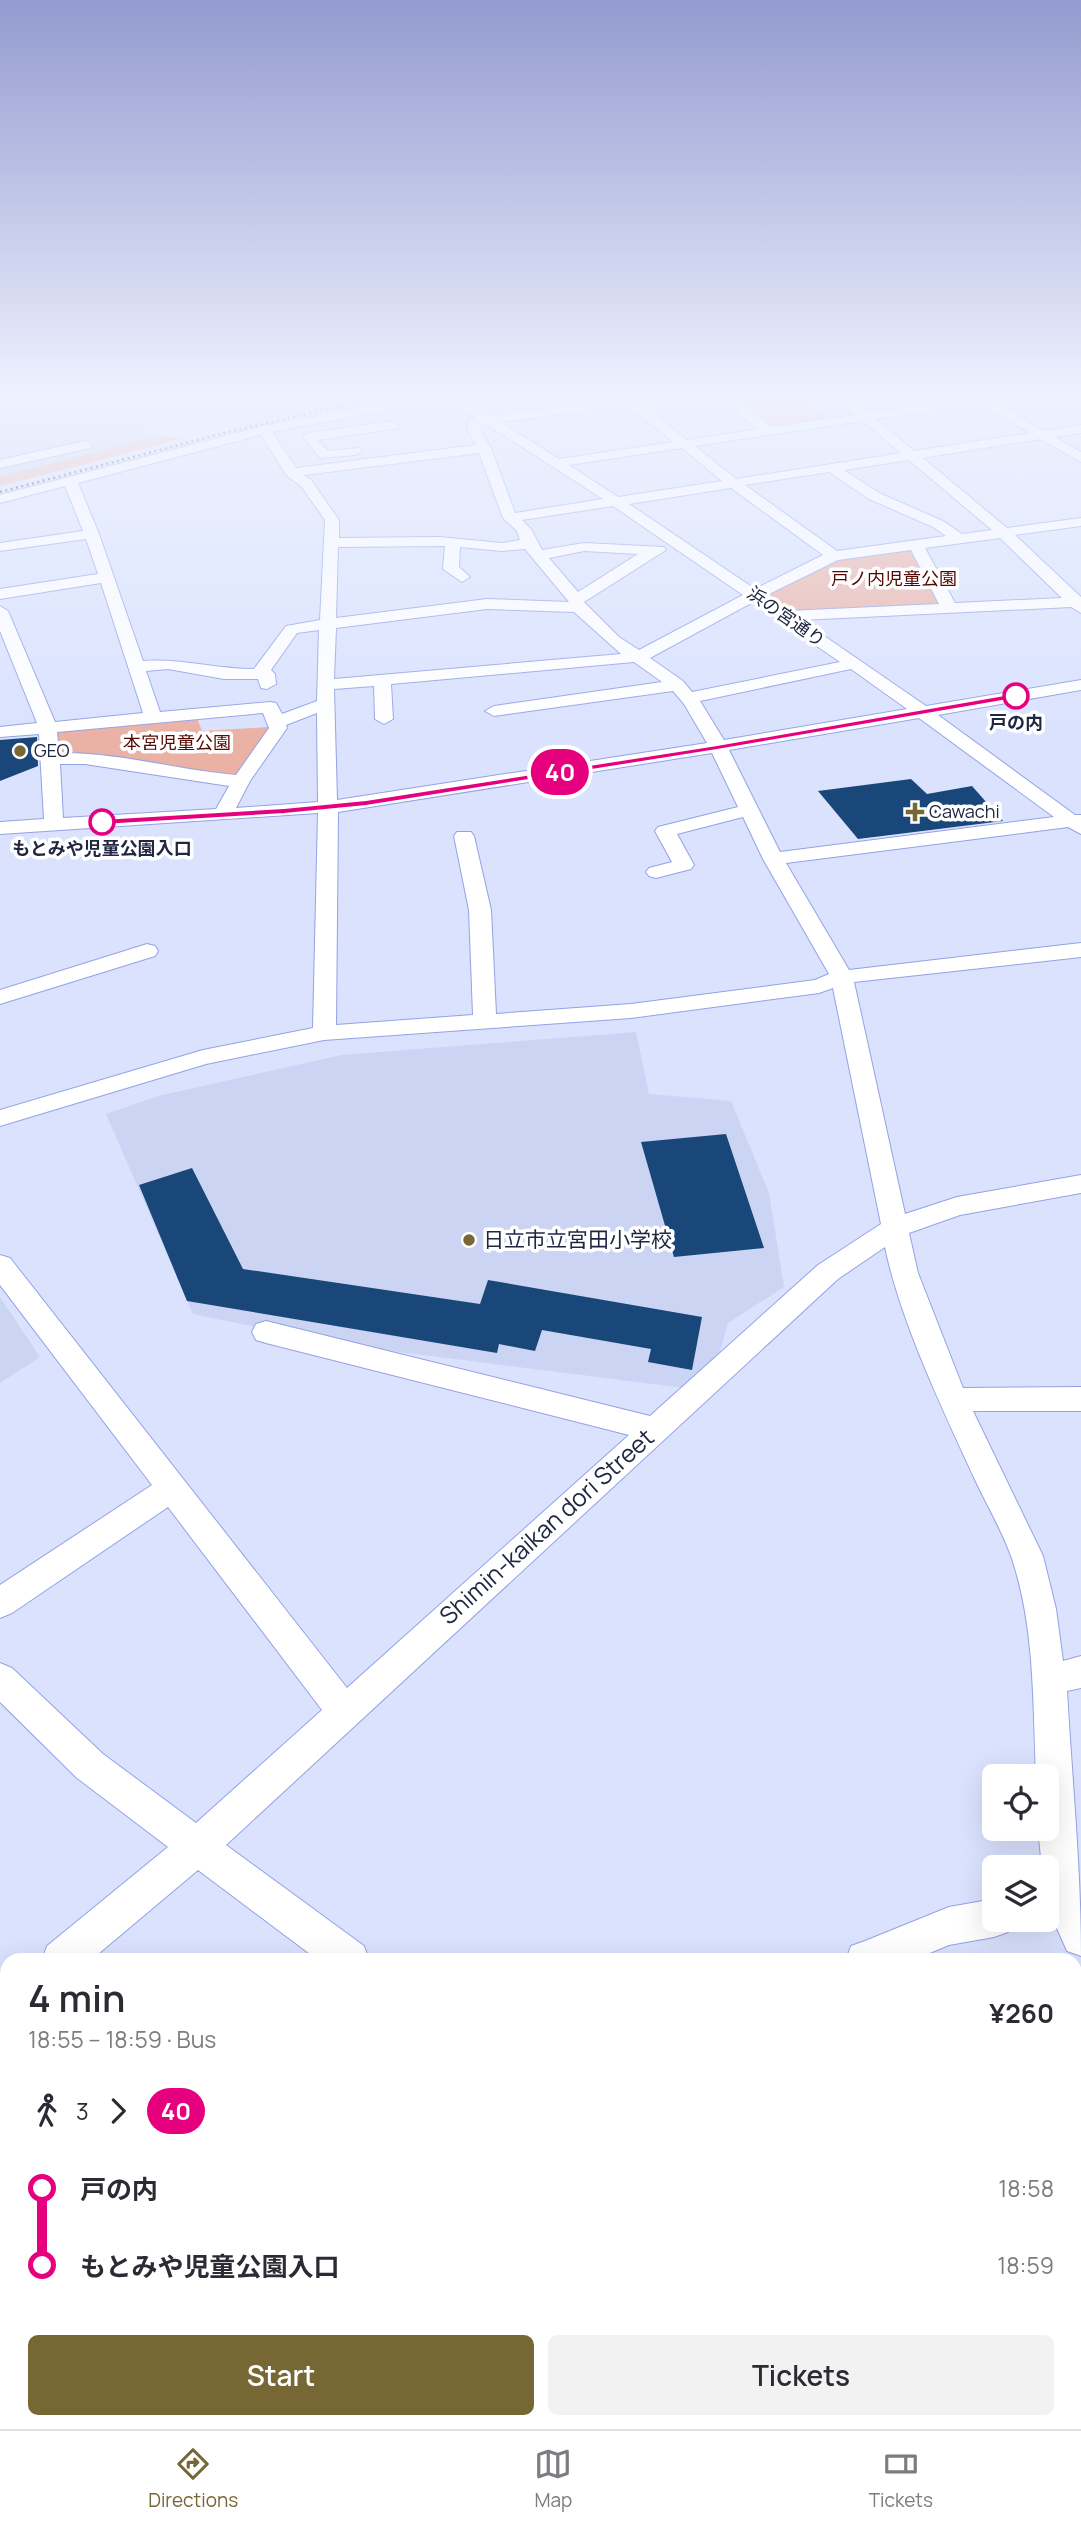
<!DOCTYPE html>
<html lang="en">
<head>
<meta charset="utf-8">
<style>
	body { margin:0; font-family:Manrope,"Noto Sans JP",sans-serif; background:#f2f2f3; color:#2b2b33; height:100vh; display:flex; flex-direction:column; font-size:26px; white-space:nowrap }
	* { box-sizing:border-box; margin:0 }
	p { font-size:23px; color:#7c7c81 }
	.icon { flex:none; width:38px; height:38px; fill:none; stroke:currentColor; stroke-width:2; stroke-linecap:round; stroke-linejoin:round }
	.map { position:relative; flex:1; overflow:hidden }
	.side { position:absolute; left:0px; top:1953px; width:1082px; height:476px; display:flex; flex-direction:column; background:#fff; border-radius:21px 21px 0 0; box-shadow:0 7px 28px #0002 }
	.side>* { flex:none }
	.badge { padding:0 14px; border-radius:23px; font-size:24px; line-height:46px }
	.controls { position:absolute; left:982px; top:1764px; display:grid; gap:14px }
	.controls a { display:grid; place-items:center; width:77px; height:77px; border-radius:10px; background:#fff; box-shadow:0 7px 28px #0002; font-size:35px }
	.map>.badge { position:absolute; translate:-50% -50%; box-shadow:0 0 0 4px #fff }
	.legs { display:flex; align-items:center; gap:10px; height:77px; padding:0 28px; font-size:23px }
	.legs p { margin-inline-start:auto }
	.overview { display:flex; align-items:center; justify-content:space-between; height:119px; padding:0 28px }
	h1 { font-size:38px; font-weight:600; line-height:52px }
	.button { display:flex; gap:14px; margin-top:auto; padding:14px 28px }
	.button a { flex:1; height:80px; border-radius:10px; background:#766734; color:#fff; font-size:28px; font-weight:600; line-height:80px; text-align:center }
	.button a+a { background:#f2f2f3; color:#2b2b33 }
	ul { padding:0 28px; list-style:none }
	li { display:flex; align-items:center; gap:24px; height:77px; font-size:26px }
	li i { display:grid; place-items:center; width:10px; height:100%; margin:0 9px; background:currentColor }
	li i::after { content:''; width:18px; height:18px; margin:-9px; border:5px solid; border-radius:50%; background:#fff }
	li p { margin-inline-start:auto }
	li:first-child i { background:linear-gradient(#0000 50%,currentColor 0) }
	li:last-child i { background:linear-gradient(currentColor 50%,#0000 0) }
	.tabs { display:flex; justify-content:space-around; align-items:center; height:98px; border-top:2px solid #e1e1e2; background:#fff; font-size:19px; color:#7c7c81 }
	.tabs a { display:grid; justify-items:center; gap:4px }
	.tabs .current { color:#766734 }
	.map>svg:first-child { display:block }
</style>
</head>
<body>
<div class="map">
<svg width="1081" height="2429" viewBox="0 0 1081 2429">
	<rect width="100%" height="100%" fill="#dae2fe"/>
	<!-- built -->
	<g fill="#cbd4f3">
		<path d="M 0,396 L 104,396 L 159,436 L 0,476 Z"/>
		<path d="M 636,1032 L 649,1094 L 731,1101 L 769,1193 L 784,1287 L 728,1323 L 709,1391 L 344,1345 L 193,1314 L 106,1114 L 158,1096 L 342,1055 Z"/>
		<path d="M 0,1297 L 40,1357 L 0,1383 Z"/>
	</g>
	<!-- green -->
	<g fill="#eab2a5">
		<path d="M 730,396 L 792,396 L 830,419 L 768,429 Z"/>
		<path d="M 159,436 L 184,438 L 0,486 L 0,476 Z"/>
		<path d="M 910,546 L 950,609 L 788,613 L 754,595 L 834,556 Z"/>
		<path d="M 196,715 L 202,731 L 269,727 L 270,735 L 241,777 L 58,755 L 55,730 Z"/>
	</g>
	<!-- building -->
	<g fill="#1a4779">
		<path d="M 37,737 L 38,766 L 0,781 L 0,740 Z"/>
		<path d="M 911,779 L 927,794 L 972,786 L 1003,821 L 858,839 L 818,791 Z"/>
		<path d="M 726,1134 L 764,1248 L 674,1257 L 641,1142 Z"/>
		<path d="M 192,1168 L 243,1269 L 480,1304 L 488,1280 L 702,1317 L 692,1370 L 648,1362 L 651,1349 L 542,1330 L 535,1351 L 499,1344 L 497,1353 L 187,1301 L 139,1185 Z"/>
	</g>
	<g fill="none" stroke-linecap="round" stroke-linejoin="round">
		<defs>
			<g id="minor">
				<path d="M 185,396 L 178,401 L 172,397 L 173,396 Z"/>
				<path d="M 260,396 L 275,396 L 286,402 L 313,396 L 336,396 L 284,410 Z"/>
				<path d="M 422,396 L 457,396 L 490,416 L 620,399 L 618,396 L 679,396 L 673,400 L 642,404 L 687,440 L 758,429 L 718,396 L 732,396 L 771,427 L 856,415 L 835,396 L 848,396 L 869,413 L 975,396 L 1013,396 L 995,402 L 1044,431 L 1081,425 L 1081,433 L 1055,437 L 1081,452 L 1081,462 L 1040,439 L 923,458 L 1007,528 L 1081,518 L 1081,526 L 1015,535 L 1081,597 L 1081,613 L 1071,607 L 801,620 L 926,706 L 1081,680 L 1081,690 L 938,715 L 1075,815 L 1081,815 L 1081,834 L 1068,827 L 786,863 L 849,970 L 1081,943 L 1081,957 L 854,982 L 905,1214 L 957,1197 L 1081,1175 L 1081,1193 L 960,1215 L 909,1233 L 918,1273 L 963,1388 L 1081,1387 L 1081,1411 L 973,1411 L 1043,1556 L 1056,1609 L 1063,1661 L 1081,1656 L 1081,1688 L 1067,1691 C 1072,1780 1081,1868 1081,1956 L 1067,1951 L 1047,1906 L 1046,1867 L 1042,1867 L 1038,1829 L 1046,1829 L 1046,1776 L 1036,1776 C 1033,1704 1035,1625 1011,1556 C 1002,1531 988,1507 977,1484 C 944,1412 901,1324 885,1247 L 838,1279 L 226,1845 L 364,1946 L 369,1960 L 318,1960 L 198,1870 L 91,1960 L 42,1960 L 47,1946 L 168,1847 L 77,1778 L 0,1702 L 0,1663 L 12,1668 L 103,1754 L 196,1823 L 322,1710 L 168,1507 L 12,1613 L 0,1618 L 0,1585 L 152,1485 L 0,1285 L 0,1255 L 10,1258 L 347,1688 L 629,1435 L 266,1343 L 256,1340 L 252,1332 L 256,1324 L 266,1321 L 650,1416 L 818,1265 L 881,1224 L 833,988 L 819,993 L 631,1018 L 324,1040 L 206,1064 L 0,1126 L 0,1110 L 203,1050 L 313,1028 L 318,813 L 0,834 L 0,822 L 44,819 L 39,734 L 0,737 L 0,727 L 37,723 L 0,631 L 0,606 L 8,611 L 55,722 L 143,713 L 101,583 L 0,599 L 0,589 L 98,574 L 86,539 L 0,551 L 0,543 L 83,531 L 65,486 L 0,503 L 0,495 L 264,426 ZM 444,399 L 476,418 L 469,419 L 467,428 L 476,445 L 296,468 L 272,432 ZM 981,404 L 1030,433 L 914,451 L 876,419 ZM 628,406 L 673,442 L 559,459 L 501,422 ZM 863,421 L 901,453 L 736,479 L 695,446 ZM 486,424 L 603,499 L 515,513 L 491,448 L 479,428 L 480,425 ZM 261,435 L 287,476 L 301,486 L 325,520 L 320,620 L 286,626 L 254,669 C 216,669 180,658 143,661 L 99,534 L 78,483 ZM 682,448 L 722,481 L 618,497 L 569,465 ZM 479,453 L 503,518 L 517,531 L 520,540 L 502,543 L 439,537 L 339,538 L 339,520 L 311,480 L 304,475 ZM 909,460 L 992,530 L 962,534 L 943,521 L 879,493 L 844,470 ZM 829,472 L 869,499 L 933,527 L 946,536 L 837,551 L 745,485 ZM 731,488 L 823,555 L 755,589 L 629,504 ZM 613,506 L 743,595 L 639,650 L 619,637 L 584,602 L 666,550 L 664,547 L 584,543 L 542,550 L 531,529 L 522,520 ZM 1000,538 L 1062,598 L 955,603 L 925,548 ZM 445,546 L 443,569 L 462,582 L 470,577 L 459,567 L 460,547 L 502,551 L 525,549 L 569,602 L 487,599 L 336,618 L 338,547 ZM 911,550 L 939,604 L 788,611 L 765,596 L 838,560 ZM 584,551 L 638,554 L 578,592 L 549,558 ZM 753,602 L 840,662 L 692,692 L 683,681 L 650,658 ZM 487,609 L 574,612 L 621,654 L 334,679 L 336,628 ZM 319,630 L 317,701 L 282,714 L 276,703 L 270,702 L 160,712 L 146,671 L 168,669 L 224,679 L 258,679 L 261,688 L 267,689 L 276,684 L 275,674 L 271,670 L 297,633 ZM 634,662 L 662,682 L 494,706 L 485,711 L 494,716 L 673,691 L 684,704 L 707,743 L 337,800 L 334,689 L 374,686 L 375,719 L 384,724 L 393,719 L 391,684 ZM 851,669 L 907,709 L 724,740 L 700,701 ZM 263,713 L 269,728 L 236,775 C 177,770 118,752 59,753 L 57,732 ZM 317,713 L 318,802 L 236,808 L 250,781 L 287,728 L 286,725 ZM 919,718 L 1054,817 L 780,852 L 729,750 ZM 712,753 L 738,807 L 658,827 L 655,831 L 672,862 L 649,868 L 646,872 L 649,876 L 656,878 L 691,869 L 694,865 L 677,834 L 743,817 L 763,859 L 829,974 L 815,980 L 631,1004 L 496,1014 L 491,910 L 474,836 L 471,832 L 457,832 L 454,836 L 469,910 L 473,1015 L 336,1025 L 338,812 ZM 60,764 L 85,764 L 229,786 L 216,809 L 63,818 Z"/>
				<path d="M 393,421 L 399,425 L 398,428 L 318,440 L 328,451 L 360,448 L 362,451 L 355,455 L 320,458 L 303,437 L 309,433 Z"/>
				<path d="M 85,441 L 92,445 L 90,448 L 0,468 L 0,460 Z"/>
				<path d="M 147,944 L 155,946 L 158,951 L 155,956 L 0,1004 L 0,990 Z"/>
				<path d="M 994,1899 L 994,1920 L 1012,1920 L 1008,1932 L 994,1937 L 949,1945 L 913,1960 L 846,1960 L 851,1946 L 865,1941 L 949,1907 Z"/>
				<path d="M 7,1985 L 7,2028 L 0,2031 L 0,1988 Z"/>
				<rect x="51" y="2422" width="46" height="7"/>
				<rect x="381" y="2422" width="46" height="7"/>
			</g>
		</defs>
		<!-- minor casing -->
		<use href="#minor" stroke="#93a2e5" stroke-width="2"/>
		<!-- minor -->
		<use href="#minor" fill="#fff" fill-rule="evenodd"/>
		<!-- rail -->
		<path stroke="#373d57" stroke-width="2.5" stroke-dasharray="2 3.5" stroke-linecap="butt" d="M 0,492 L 228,432 L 386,396"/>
	</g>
	<!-- sky -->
	<linearGradient id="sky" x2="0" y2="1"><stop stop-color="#939bcf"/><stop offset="0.54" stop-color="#eef2ff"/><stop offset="1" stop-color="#eef2ff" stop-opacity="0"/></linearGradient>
	<rect width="1081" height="736" fill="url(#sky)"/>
	<!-- line-1 -->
	<path fill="#e6007e" stroke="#fff" stroke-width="2" d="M 1016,693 L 1021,696 L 1019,698 L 717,750 L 366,806 L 284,814 L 102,825 L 97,822 L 102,819 L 284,808 L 366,800 L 717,745 Z"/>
	<!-- markers -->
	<g fill="#fff" stroke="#e6007e" stroke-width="3.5">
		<circle cx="1016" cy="696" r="12"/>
		<circle cx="102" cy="822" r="12"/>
	</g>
	<g fill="#766734" stroke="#fff" stroke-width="2.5">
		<circle cx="20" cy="751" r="7"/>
		<path d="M911.5 801.5h7v7h7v7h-7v7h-7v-7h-7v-7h7z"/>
		<circle cx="469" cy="1240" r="7"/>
	</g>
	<g text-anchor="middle" stroke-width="7" stroke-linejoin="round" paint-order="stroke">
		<!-- far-park labels -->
		<g font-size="18" fill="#550900" stroke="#fff">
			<text x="894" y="585">戸ノ内児童公園</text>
			<text x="177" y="749">本宮児童公園</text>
		</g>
		<!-- far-street labels -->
		<g font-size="18" fill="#212741" stroke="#fff">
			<text transform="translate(786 617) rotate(35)" y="6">浜の宮通り</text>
		</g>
		<!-- far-stop labels -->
		<g font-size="18" font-weight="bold" fill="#212741" stroke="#fff">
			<text x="1016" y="729">戸の内</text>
			<text x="102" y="855">もとみや児童公園入口</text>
		</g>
		<!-- far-poi labels -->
		<g font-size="18" fill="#212741" stroke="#fff" text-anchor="start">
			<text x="34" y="757">GEO</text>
			<text x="929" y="818">Cawachi</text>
		</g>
		<!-- poi labels -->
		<g font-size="21" fill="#212741" stroke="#fff" text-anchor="start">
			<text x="483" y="1247">日立市立宮田小学校</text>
		</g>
		<!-- near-street labels -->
		<g font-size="24" fill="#212741" stroke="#fff">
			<text transform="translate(547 1527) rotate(-42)" y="8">Shimin-kaikan dori Street</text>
		</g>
	</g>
</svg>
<div class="controls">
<a><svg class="icon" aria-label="locate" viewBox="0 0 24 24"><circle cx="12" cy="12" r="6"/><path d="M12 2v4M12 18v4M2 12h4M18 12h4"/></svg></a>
<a><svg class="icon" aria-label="layers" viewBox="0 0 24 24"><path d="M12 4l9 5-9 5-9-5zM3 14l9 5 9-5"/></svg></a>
</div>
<b class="badge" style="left:560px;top:772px;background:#e6007e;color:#fff">40</b>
<section class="side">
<div class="overview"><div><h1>4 min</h1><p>18:55 – 18:59 · Bus</p></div><b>¥260</b></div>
<div class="legs"><svg class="icon" aria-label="walk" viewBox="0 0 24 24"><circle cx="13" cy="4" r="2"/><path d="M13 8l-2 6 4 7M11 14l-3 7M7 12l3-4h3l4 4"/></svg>3<svg class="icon" aria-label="forward" viewBox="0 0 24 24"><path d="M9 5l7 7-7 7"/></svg><b class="badge" style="background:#e6007e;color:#fff">40</b></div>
<ul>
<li><i style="color:#e6007e"></i><b>戸の内</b><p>18:58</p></li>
<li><i style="color:#e6007e"></i><b>もとみや児童公園入口</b><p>18:59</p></li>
</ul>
<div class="button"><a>Start</a><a>Tickets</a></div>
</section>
</div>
<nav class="tabs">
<a class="current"><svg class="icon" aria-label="directions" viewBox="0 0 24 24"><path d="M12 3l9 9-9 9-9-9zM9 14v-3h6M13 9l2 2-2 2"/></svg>Directions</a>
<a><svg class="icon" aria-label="map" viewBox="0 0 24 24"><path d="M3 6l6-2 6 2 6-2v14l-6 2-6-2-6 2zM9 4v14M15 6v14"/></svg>Map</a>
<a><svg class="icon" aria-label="tickets" viewBox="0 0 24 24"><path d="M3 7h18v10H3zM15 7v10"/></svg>Tickets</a>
</nav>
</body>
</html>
